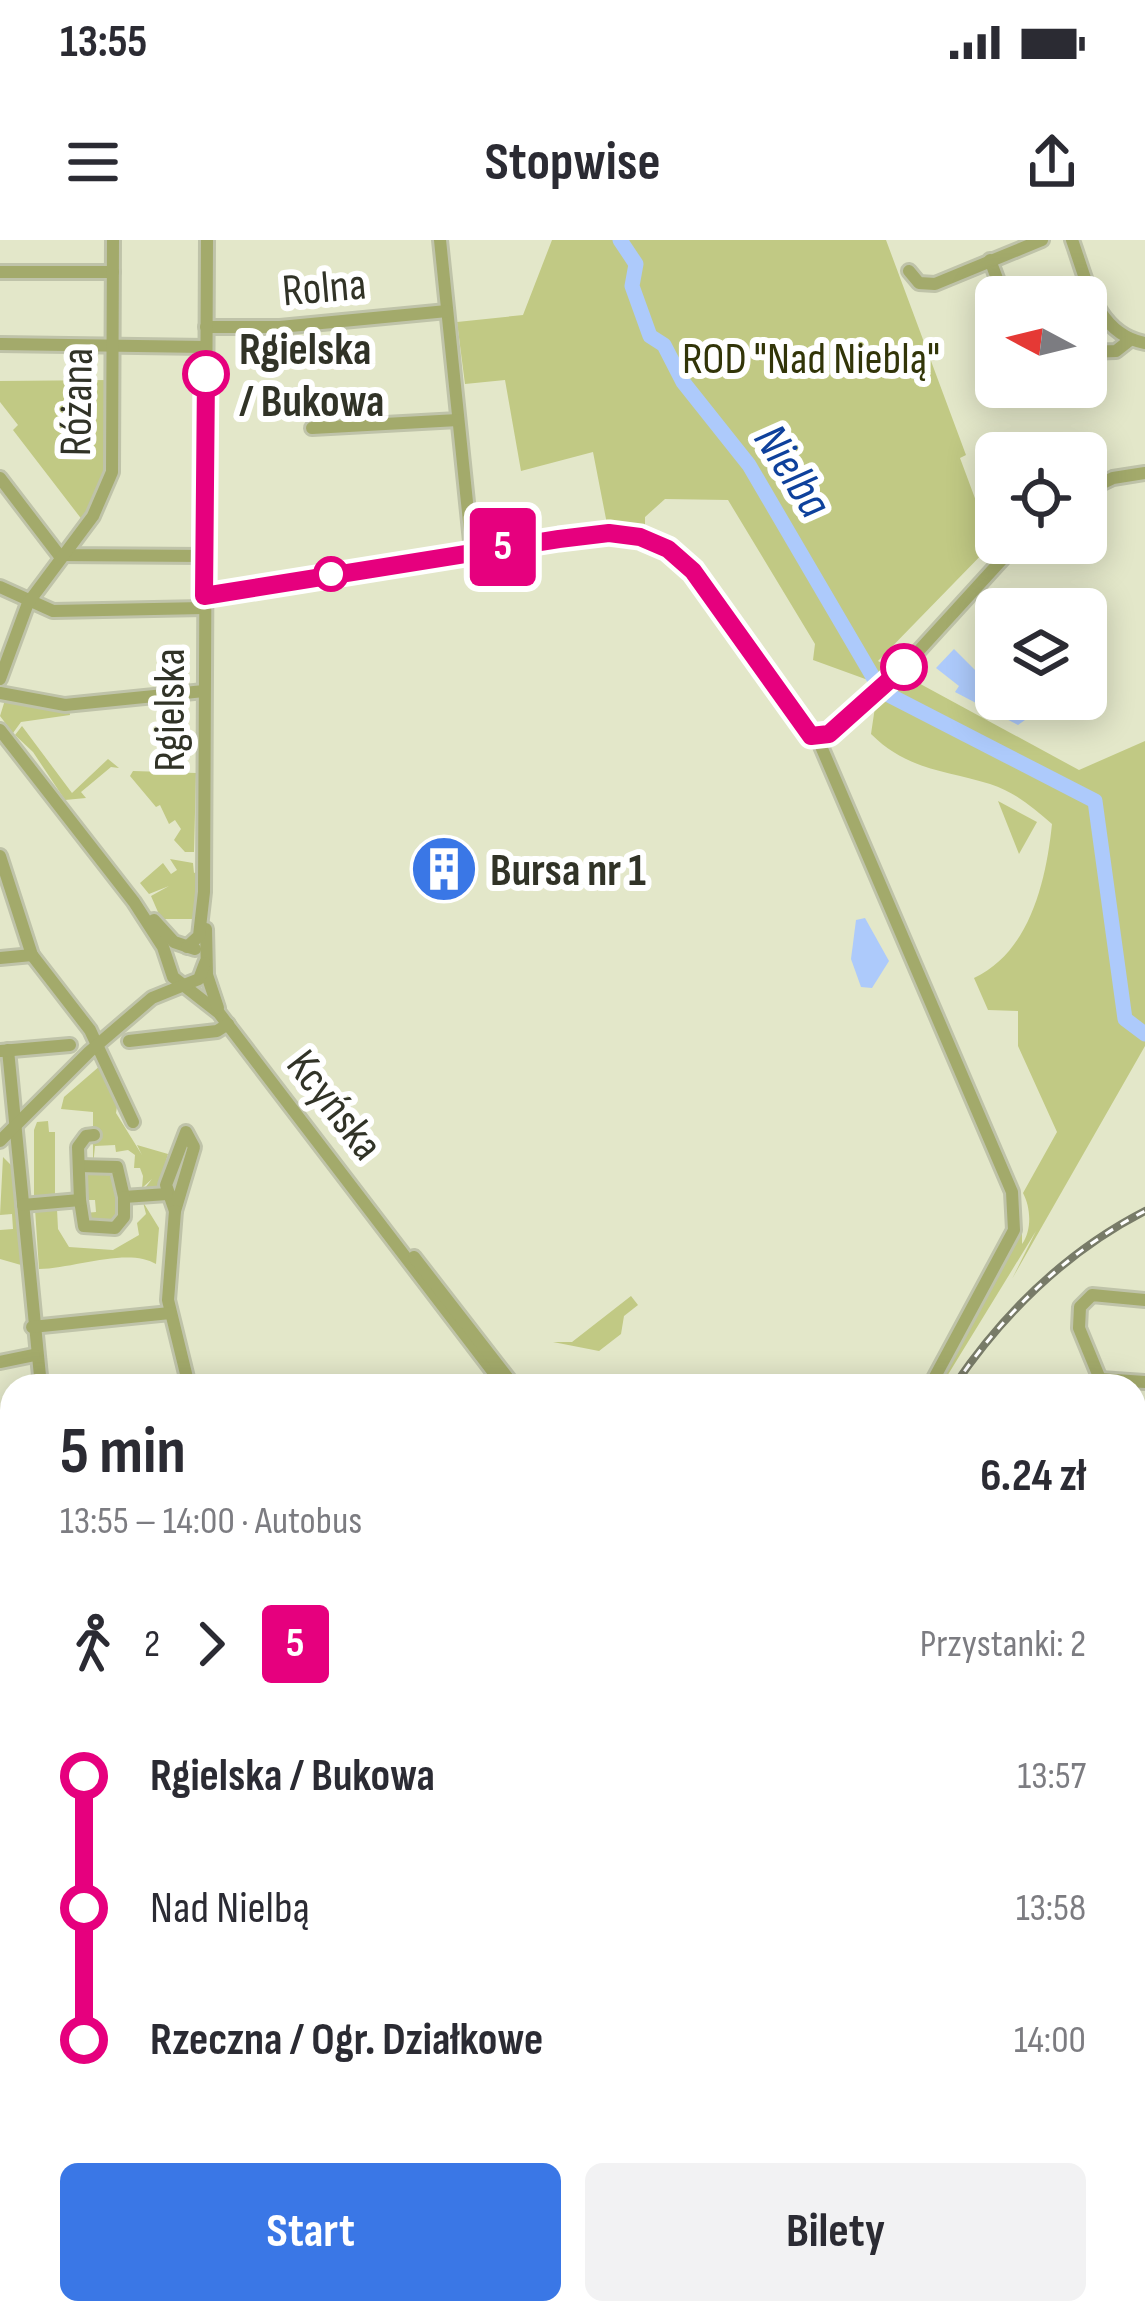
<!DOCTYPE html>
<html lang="pl">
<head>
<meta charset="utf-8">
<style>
	body { margin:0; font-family:"Sofia Sans Condensed",sans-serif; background:#f2f2f3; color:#2b2b33; height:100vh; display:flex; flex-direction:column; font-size:45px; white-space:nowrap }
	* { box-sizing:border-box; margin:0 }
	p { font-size:39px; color:#7c7c81 }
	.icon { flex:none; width:66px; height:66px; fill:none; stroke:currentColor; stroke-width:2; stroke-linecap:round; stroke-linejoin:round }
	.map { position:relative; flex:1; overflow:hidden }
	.side { position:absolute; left:0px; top:1134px; width:1146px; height:951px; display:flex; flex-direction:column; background:#fff; border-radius:36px 36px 0 0; box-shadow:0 6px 30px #0003 }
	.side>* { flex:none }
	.badge { padding:0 24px; border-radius:9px; font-size:42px; line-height:78px }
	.needle { width:78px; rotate:277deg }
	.buttons { position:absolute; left:975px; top:36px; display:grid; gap:24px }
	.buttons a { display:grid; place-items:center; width:132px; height:132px; border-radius:18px; background:#fff; box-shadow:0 6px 30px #0003; font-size:60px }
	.map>.badge { position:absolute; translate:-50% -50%; box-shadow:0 0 0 6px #fff }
	.legs { display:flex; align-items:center; gap:18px; height:132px; padding:0 60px; font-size:39px }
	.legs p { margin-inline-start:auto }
	.headline { display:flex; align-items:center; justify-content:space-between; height:204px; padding:0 60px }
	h1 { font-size:66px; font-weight:700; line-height:90px }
	.button { display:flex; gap:24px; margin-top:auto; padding:24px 60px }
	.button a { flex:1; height:138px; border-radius:18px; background:#3a77e6; color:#fff; font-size:48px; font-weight:700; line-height:138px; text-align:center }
	.button a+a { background:#f2f2f3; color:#2b2b33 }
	ul { padding:0 60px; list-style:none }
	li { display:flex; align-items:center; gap:42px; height:132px; font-size:45px }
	li i { display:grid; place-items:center; width:18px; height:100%; margin:0 15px; background:currentColor }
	li i::after { content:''; width:30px; height:30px; margin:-15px; border:9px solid; border-radius:50%; background:#fff }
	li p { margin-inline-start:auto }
	li:first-child i { background:linear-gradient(#0000 50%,currentColor 0) }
	li:last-child i { background:linear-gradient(currentColor 50%,#0000 0) }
	.status { display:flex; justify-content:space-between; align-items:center; height:84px; padding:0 60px; background:#fff; direction:ltr }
	.status svg { height:33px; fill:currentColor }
	header { display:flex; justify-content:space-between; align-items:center; height:156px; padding:0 60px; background:#fff; font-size:54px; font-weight:700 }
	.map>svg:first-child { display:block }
</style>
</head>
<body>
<div class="status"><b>13:55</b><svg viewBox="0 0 49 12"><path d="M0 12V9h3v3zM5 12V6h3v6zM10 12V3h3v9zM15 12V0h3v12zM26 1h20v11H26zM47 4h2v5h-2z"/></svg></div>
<header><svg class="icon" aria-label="menu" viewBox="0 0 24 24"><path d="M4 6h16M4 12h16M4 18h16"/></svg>Stopwise<svg class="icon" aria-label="share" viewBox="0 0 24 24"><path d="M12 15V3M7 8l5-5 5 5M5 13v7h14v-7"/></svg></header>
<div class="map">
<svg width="1145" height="2083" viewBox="0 0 1145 2083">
	<rect width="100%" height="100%" fill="#e3e7c9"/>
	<!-- green -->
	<g fill="#c1c984">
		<path d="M 552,0 L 886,0 L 966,215 L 960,218 L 992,304 L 878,421 L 1079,530 L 1145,501 L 1145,806 L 1012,1039 L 1036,991 L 941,1146 L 935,1146 L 1022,984 L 1022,1004 C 1032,990 1031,968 1023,953 L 1057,892 L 1018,806 L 1018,771 L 988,770 L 974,738 C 1030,712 1046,641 1052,584 C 1032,567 1015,552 990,544 C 944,530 907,530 871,494 L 875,467 L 868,440 L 813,420 L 815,404 L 728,260 L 665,259 L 645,277 L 645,286 L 607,284 L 593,212 L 521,231 L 505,140 L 465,144 L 457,82 L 523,75 Z"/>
		<path d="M 110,140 C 111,193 111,235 83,281 L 13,190 L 18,185 L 0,162 L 0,141 Z"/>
		<path d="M 5,460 L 69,469 L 70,475 L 21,482 L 13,493 L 0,476 Z"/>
		<path d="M 22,486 L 72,553 L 108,519 L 119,528 L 111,527 L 81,552 L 86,558 L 65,560 L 33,512 L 15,495 Z"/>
		<path d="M 133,531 L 196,533 L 194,612 L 185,612 L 174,600 L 181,589 L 175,580 L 169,584 L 160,565 L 156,567 L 130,536 Z"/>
		<path d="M 998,561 L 1037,582 L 1019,614 Z"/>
		<path d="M 170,619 L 193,623 L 194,633 L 199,631 L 199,679 L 161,679 L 151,656 L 169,646 L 149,654 L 140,643 L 163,623 L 171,634 L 177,630 Z"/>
		<path d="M 101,825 L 118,860 L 116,873 L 142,915 L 137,905 L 168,914 L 159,946 L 145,948 L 152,939 L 142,948 L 143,936 L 140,928 L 134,928 L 135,915 L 128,910 L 116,912 L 115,905 L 95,906 L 93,926 L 93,872 L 61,869 L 64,857 Z"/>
		<path d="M 48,881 L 49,892 L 55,892 L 55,955 L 34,956 L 34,890 L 37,882 Z"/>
		<path d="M 3,917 L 13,927 L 21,1025 L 0,1019 L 0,990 L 13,989 L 12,974 L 0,975 Z"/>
		<path d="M 108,928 L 117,934 L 120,976 L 117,982 L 89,983 L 85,973 L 96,972 L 95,960 L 84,960 L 86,930 Z"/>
		<path d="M 143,962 L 159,988 L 156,1024 C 129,1007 75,1028 39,1029 L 35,969 L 57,969 L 58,989 L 69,1007 L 113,1010 L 139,995 L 137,983 L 146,974 Z"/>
		<path d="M 631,1056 L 638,1065 L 624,1076 L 621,1094 L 599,1111 L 553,1102 L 572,1102 Z"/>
	</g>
	<!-- water -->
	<g fill="#adcafb">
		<path d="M 954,409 L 996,451 L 996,459 L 1004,459 L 1025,480 L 1018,485 L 955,452 L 959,446 L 936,428 Z"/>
		<path d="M 865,678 L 889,721 L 872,748 L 861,747 L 851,719 L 856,680 Z"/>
	</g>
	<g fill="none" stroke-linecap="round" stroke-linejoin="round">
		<!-- river -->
		<g stroke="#adcafb" stroke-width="15">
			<path d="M 620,0 L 636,24 L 632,46 L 650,96 L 664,105 L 683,142 L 749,225 L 876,442"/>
			<path d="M 885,453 L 1095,561 L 1125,779 L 1145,794"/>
		</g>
		<defs>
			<g id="minor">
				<path d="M 440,0 L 472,311"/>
				<path d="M 1072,0 C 1087,41 1096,94 1145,103"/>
				<path d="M 990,20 L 1004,57"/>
				<path d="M 909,31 L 919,43 L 935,44 L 1042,0"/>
				<path d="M 0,32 L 113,32"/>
				<path d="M 206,87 L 280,87 L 447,71"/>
				<path d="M 0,104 L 206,107"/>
				<path d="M 1086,112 L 1116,111 L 1130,100"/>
				<path d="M 312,188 L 458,180"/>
				<path d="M 0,238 L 59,315 L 204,316"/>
				<path d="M 1086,251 L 1113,238 L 1145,233"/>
				<path d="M 0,347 L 53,371 L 204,368"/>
				<path d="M 204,356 L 609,293 C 699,295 756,422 803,489 L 817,497 L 1012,952 L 1014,990 L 930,1146"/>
				<path d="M 0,439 L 28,363 L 93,276 L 112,232 L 113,0"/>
				<path d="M 0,453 L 65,465 L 204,451"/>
				<path d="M 0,490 L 134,662 L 163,707 L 173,737 L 219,773 L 504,1146"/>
				<path d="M 817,497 L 829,494 L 893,439 L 1017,303"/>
				<path d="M 0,616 L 32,715 L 90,790 L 133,882"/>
				<path d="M 154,680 L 174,702 L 195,709"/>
				<path d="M 206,689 L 207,735 L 218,768"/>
				<path d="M 187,707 L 199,696 L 204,652 L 207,0"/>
				<path d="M 0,718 L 32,715"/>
				<path d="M 129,801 L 217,791 L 228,784"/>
				<path d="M 8,810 L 41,1146"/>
				<path d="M 1,811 L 70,805"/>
				<path d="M 186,892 L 194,907 L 175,971 L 166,945 Z"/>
				<path d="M 0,901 L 89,812 L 152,758 L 199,739 L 205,723"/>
				<path d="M 79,926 L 117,927 L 124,957 L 167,954"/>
				<path d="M 80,960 L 84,986 L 115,988 L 124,977 L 124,957"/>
				<path d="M 23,965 L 80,960 L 78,907 L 86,896 L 94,895"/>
				<path d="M 175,971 L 168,1060 L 189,1146"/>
				<path d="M 414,1017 L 514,1146"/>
				<path d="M 32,1087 L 170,1073"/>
				<path d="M 0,1122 L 34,1115"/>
				<path d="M 1100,1139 L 1079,1088 L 1080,1067 L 1092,1055 L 1145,1060"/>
				<path d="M 1100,1139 L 1145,1142"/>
				<path d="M 1134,1185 L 1145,1187"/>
				<path d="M 4,1268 L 12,1286"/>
				<path d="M 1134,1308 L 1145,1235"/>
				<path d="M 1134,1447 L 1145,1448"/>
				<path d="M 0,1557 L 12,1556"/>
				<path d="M 0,1644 L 12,1643"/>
				<path d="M 0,1717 L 12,1716"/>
				<path d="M 0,1877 L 12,1880"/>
				<path d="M 1134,1965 L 1145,1939"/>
				<path d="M 53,2073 L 54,2083"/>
				<path d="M 639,2073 L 640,2083"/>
				<path d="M 762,2073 L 763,2083"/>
				<path d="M 888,2073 L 888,2083"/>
				<path d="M 1130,2073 L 1132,2083"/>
				<path d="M 367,2083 L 370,2073"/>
				<path d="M 995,2083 L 998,2073"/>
			</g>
			<g id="major">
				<path d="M 0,1962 L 12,1967"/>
				<path d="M 242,2073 L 261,2083"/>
			</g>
		</defs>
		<!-- minor casing -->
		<use href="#minor" stroke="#bfc3a9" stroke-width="18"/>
		<!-- major casing -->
		<use href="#major" stroke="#bfc3a9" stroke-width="21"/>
		<!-- minor -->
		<use href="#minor" stroke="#a3aa6b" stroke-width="12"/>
		<!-- major -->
		<use href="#major" stroke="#6e742c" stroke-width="15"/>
		<defs>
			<g id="rail">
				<path d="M 954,1146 C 1003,1074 1067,1011 1145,971"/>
				<path d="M 822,2073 L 822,2083"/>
				<path d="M 842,2073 L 842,2083"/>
			</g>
		</defs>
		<!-- rail casing -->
		<use href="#rail" stroke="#787b68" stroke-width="8"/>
		<!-- rail -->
		<use href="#rail" stroke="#fff" stroke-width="3" stroke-dasharray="9" stroke-linecap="butt"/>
	</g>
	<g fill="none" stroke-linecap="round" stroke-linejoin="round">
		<defs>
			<path id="line-1" d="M 206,134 L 204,356 L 559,299 L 609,293 L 640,297 L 668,309 L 693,331 L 811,496 L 829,494 L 904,427"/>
		</defs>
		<!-- line-1 casing -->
		<use href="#line-1" stroke="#fff" stroke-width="27"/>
		<!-- line-1 -->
		<use href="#line-1" stroke="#e6007e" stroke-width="18"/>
	</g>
	<!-- icons -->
	<defs>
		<symbol id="building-disc" viewBox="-11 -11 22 22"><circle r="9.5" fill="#3a77e6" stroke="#fff"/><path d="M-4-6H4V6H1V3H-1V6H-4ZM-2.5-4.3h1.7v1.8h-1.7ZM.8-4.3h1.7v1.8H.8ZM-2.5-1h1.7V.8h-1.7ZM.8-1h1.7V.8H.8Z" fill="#fff"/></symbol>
	</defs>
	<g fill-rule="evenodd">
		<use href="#building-disc" x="406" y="591" width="76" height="76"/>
	</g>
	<!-- markers -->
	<g fill="#fff" stroke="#e6007e" stroke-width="6">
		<circle cx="206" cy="134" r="21"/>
		<circle cx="331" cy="334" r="15"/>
		<circle cx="904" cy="427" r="21"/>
	</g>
	<g text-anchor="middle" stroke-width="12" stroke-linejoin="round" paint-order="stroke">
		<!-- street labels -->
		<g font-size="45" fill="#313327" stroke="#fff">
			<text transform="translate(324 46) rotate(-5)" y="16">Rolna</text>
			<text transform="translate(75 162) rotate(-89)" y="16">Różana</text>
			<text transform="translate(168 470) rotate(-90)" y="16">Rgielska</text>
			<text transform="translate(336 864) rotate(52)" y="16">Kcyńska</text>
		</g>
		<!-- stop labels -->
		<g font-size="45" font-weight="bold" fill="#313327" stroke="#fff" text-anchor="start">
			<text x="239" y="124">Rgielska<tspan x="239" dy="52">/ Bukowa</tspan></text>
		</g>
		<!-- park labels -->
		<g font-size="45" fill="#323508" stroke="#fff">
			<text x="811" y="133">ROD "Nad Nieblą"</text>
		</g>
		<!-- poi labels -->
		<g font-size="45" font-weight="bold" fill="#313327" stroke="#fff" text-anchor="start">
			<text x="490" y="645">Bursa nr 1</text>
		</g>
		<!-- water labels -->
		<g font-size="48" font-style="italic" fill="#0e419c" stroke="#fff">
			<text transform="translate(794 230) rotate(57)" y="17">Nielba</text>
		</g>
	</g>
</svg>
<div class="buttons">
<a><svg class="needle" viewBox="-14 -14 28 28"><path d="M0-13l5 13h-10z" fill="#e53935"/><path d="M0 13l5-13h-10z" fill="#7c7c81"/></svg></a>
<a><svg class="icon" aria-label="locate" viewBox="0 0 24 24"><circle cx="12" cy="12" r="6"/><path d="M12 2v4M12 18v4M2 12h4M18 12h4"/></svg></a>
<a><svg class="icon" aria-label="layers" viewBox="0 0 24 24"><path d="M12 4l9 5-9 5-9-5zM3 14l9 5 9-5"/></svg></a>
</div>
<b class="badge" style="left:503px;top:307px;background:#e6007e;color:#fff">5</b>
<section class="side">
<div class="headline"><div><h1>5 min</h1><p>13:55 – 14:00 · Autobus</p></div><b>6.24 zł</b></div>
<div class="legs"><svg class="icon" aria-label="walk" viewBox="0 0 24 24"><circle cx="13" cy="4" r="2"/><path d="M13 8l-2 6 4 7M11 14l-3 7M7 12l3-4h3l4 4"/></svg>2<svg class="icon" aria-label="forward" viewBox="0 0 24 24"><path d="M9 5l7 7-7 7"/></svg><b class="badge" style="background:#e6007e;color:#fff">5</b><p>Przystanki: 2</p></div>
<ul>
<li><i style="color:#e6007e"></i><b>Rgielska / Bukowa</b><p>13:57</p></li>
<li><i style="color:#e6007e"></i><span>Nad Nielbą</span><p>13:58</p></li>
<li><i style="color:#e6007e"></i><b>Rzeczna / Ogr. Działkowe</b><p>14:00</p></li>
</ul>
<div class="button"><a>Start</a><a>Bilety</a></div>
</section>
</div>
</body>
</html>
